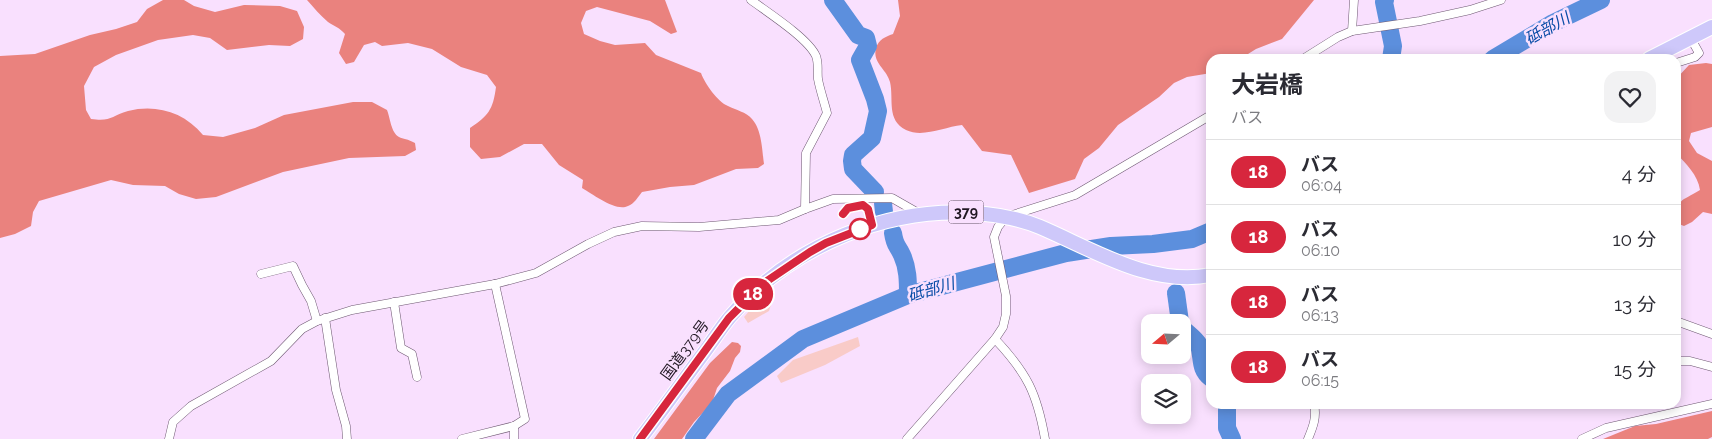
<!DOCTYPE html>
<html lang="ja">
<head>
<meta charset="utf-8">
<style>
	body { margin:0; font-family:Raleway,"Noto Sans JP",sans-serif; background:#f2f2f3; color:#2b2b33; height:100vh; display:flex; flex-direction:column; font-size:19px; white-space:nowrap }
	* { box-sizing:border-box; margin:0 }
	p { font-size:16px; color:#7c7c81 }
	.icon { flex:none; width:28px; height:28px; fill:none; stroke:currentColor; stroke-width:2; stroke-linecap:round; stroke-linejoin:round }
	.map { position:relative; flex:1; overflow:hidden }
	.drawer { position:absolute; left:1206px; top:54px; width:475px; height:355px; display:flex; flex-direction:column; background:#fff; border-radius:15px; box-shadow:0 2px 12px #0003 }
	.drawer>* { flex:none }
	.badge { padding:0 10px; border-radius:16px; font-size:18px; line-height:32px }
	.needle { width:32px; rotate:251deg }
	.controls { position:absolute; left:1141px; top:314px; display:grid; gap:10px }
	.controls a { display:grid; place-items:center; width:50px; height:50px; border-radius:10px; background:#fff; box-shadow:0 2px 12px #0003; font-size:25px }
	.map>.badge { position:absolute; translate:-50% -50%; box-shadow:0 0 0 2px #fff }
	.round { display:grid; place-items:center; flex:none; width:52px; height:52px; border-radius:15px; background:#f2f2f3 }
	.headline { display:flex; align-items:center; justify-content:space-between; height:85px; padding:0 25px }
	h1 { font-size:24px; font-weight:700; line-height:38px }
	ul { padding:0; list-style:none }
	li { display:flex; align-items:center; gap:15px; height:65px; padding:0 25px; border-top:1px solid #e1e1e2 }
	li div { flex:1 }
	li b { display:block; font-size:19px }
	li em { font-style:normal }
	li .badge { min-width:55px; font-weight:700; text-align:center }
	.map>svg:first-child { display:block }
</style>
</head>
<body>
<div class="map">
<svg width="1712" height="439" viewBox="0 0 1712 439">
	<rect width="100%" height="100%" fill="#f9e0fe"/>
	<!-- green -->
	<g fill="#f9cbc8">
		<path d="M 763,295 L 773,298 L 769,311 L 748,323 L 744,317 Z"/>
		<path d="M 858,337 L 860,346 L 825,365 L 781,383 L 777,376 L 793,360 Z"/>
	</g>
	<!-- forest -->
	<g fill="#ea827e">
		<path d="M 163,0 L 184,0 L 194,6 L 215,12 L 244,5 L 280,6 L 297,11 L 304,27 L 303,39 L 290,46 L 269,45 L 227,50 L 210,38 L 193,35 L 158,40 L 116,55 L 94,67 L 84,86 L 86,110 L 91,119 C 111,122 111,116 128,111 C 156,104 184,112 203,135 L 223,137 L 255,128 L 284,115 L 353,102 L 372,102 L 387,110 C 390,117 391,133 399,137 C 403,139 408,139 415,143 L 416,150 L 405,156 L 349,158 L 283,172 L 216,197 L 196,199 L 179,194 L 165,186 L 133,185 L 111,180 L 39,201 L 33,212 L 31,226 L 15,234 L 0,238 L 0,56 L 35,54 L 90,35 L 116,29 L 137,22 L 147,9 Z"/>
		<path d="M 307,0 L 665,0 L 677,32 L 671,34 L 650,21 L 597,7 L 586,11 L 581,23 L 584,34 L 600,41 L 615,45 L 645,43 L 656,55 L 701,73 C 705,84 718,102 728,106 C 736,110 746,112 752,119 C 762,130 762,150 764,164 L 758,168 L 736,169 L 694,185 L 670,187 L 642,192 C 638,197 634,204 628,206 C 616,212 594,195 582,188 L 583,180 L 559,165 L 542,144 L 524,144 L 500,157 L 481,159 L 470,147 L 470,128 C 488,116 493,110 496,87 L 487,75 L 461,67 L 432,49 L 408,43 L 382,46 L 375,42 L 364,45 L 354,62 L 346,64 L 339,53 L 345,34 C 340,28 334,26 328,22 C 320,15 314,8 307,0 Z"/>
		<path d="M 898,0 L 1314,0 L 1282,39 L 1256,49 L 1240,59 L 1211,59 L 1211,73 L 1187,77 L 1174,83 L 1159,97 L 1118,125 L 1099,148 L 1084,159 L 1075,179 L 1029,193 L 1011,155 L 982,151 L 962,125 C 944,127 923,138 906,130 C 886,120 894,99 890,82 C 887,69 872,63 876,48 C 879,39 885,37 893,34 L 900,16 Z"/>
		<path d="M 1706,63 L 1712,64 L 1712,127 L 1691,133 L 1689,141 L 1697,153 L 1712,161 L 1712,214 L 1703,212 L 1692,222 L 1684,226 L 1676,223 C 1676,198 1681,202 1700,190 C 1698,175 1686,164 1676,153 L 1676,79 L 1689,65 Z"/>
		<path d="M 732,342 L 738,343 L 741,346 L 740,352 L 735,358 L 730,371 L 717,388 L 712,403 L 694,422 L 682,439 L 654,439 L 710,363 Z"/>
		<path d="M 1712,411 L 1712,437 L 1708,439 L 1603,439 L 1635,426 L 1656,424 Z"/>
	</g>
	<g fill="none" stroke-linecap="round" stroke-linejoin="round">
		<!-- river -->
		<g stroke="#5c8fdd" stroke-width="18">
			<path d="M 833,0 L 858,35 L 866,38 L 868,46 L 860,60 L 875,99 L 878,111 L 872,138 L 853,155 L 852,161 L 853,169 L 875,192"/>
			<path d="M 1385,0 L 1384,2 L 1393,46 L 1391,59"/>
			<path d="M 1493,59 L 1553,23 L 1601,0"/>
			<path d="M 883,203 L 884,212"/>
			<path d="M 893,233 C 895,247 897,244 902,255 C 908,268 908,281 908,295"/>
			<path d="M 1176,293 L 1180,322"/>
			<path d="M 1182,328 C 1187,333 1196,339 1199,345 C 1203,358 1199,369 1211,378"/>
			<path d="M 1227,404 L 1227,428 L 1232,439"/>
			<path d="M 694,439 L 728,394 L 803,339 L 908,295 L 1066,253 L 1111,246 L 1153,244 L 1192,239 L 1211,231"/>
		</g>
		<defs>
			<g id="minor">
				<path d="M 751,0 C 767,12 808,38 816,56 C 819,64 817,71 818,79 C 820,90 824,101 827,113 L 806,153 L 805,209"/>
				<path d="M 1352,31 L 1354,0"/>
				<path d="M 1303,59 L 1338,37 L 1352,31 L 1420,21 L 1470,10 L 1501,0"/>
				<path d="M 1676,63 L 1695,57 L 1699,53 L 1690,37"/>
				<path d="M 261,274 L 293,266 L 302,285 L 311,301 L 317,321"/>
				<path d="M 394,302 L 401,348 L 412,354 L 417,377"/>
				<path d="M 325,318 L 336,390 L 346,426 L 347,439"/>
				<path d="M 1676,321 L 1712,334"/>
				<path d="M 995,339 C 1027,373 1037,393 1045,439"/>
				<path d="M 1676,361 L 1690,361 L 1712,367"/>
				<path d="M 169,439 L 173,422 L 191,406 L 271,361 L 302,329 L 317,321 L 352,310 L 495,284 L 536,273 L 588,244 L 614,232 L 642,226 L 699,227 L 779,220 L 805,209 L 833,199 L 892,198 L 920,214"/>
				<path d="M 462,439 L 514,426 L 525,419 L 495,284"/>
				<path d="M 514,439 L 514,426"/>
				<path d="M 907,439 L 995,339 L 1003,327 L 1006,314 L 1006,296 L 994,237 L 998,227 L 1006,217 L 1075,195 L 1211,115"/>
				<path d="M 1308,439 C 1313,427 1317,417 1314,404"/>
				<path d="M 1582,439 L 1606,428 L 1712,404"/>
			</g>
			<g id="trunk">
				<path d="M 1649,59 L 1712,27"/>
				<path d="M 640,439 C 662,411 682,382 703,354 C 712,342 720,329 730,317 C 792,245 890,204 985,214 C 1004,216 1023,220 1040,227 C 1094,250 1151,287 1211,275"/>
			</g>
		</defs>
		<!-- minor casing -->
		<use href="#minor" stroke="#6e5872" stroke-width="9"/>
		<!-- trunk casing -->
		<use href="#trunk" stroke="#fff" stroke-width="16"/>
		<!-- minor -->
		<use href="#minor" stroke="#fff" stroke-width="8"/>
		<!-- trunk -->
		<use href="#trunk" stroke="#cec8fa" stroke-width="14"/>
	</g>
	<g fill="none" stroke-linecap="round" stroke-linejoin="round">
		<defs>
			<path id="line" d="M 640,439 L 729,318 L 749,298 L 767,281 L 810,252 L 826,243 L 872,225 L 868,209 L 863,205 L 848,208 L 843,214"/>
		</defs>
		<!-- line casing -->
		<use href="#line" stroke="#fff" stroke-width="11"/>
		<!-- line -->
		<use href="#line" stroke="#d7263d" stroke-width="8"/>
	</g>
	<!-- markers -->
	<circle fill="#fff" stroke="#d7263d" stroke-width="2.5" cx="860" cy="229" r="10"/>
	<g text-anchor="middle" stroke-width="5" stroke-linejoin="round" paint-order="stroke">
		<!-- shield labels -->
		<rect fill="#f9e0fe" stroke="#615364" stroke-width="1" x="948.5" y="200.5" width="35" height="23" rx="4"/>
		<g font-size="14" font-weight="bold" fill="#201722">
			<text x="966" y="217">379</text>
		</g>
		<!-- street labels -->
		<g font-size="15" fill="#201722" stroke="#f9e0fe">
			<text transform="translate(685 350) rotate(-54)" y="5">国道379号</text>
		</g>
		<!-- water labels -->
		<g font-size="16" font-style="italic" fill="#074ba6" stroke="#f9e0fe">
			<text transform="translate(1547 28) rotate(-29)" y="6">砥部川</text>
			<text transform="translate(931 289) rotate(-16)" y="6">砥部川</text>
		</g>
	</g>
</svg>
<div class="controls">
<a><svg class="needle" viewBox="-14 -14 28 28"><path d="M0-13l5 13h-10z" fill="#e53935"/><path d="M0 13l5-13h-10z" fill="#7c7c81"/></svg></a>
<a><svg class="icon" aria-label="layers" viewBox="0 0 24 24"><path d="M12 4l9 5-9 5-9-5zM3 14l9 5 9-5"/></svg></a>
</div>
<b class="badge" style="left:753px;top:294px;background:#d7263d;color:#fff">18</b>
<section class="drawer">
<div class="headline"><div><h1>大岩橋</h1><p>バス</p></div><a class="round"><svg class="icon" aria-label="heart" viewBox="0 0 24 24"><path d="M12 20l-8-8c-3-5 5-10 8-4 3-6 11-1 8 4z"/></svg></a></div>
<ul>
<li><span class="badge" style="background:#d7263d;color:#fff">18</span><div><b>バス</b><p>06:04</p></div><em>4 分</em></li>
<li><span class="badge" style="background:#d7263d;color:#fff">18</span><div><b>バス</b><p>06:10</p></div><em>10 分</em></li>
<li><span class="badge" style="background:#d7263d;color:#fff">18</span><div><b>バス</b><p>06:13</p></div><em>13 分</em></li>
<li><span class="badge" style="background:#d7263d;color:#fff">18</span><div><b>バス</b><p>06:15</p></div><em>15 分</em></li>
</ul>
</section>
</div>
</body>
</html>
